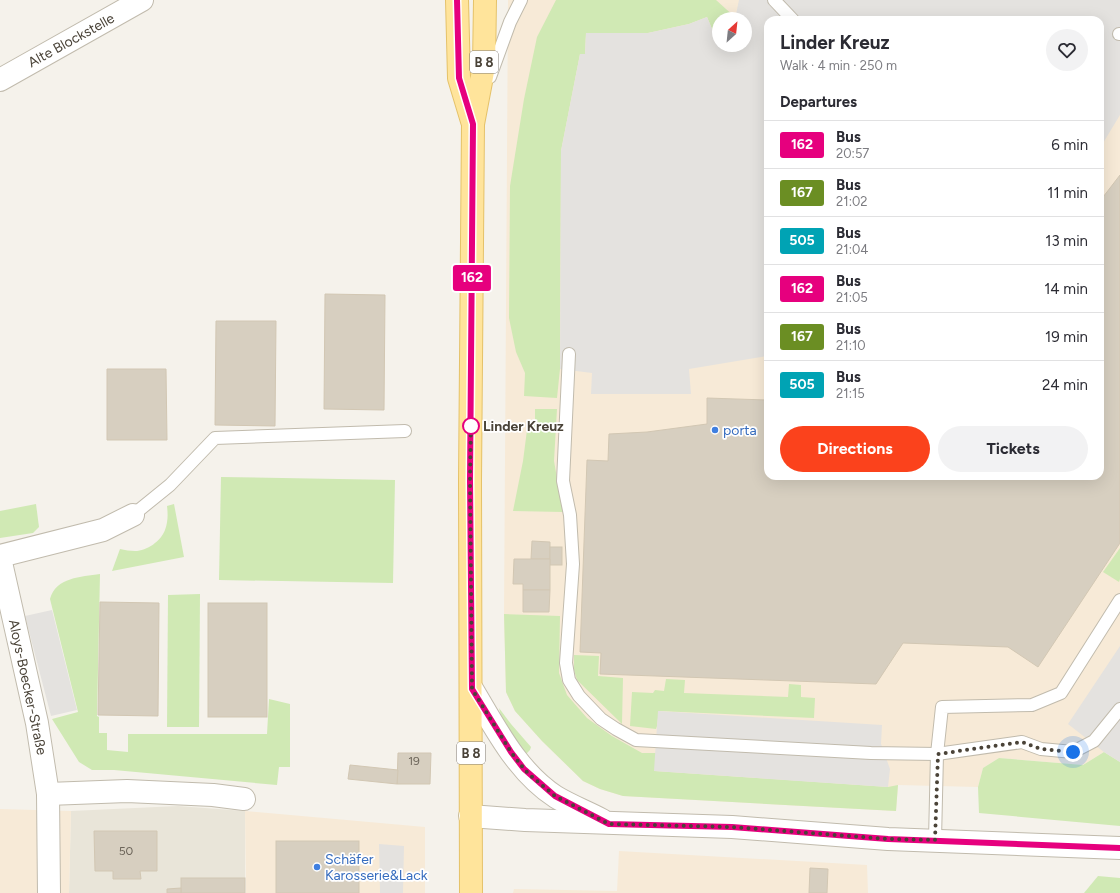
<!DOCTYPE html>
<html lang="en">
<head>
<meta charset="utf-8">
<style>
	body { margin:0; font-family:Figtree,sans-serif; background:#f2f2f3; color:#2b2b33; height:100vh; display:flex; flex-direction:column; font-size:15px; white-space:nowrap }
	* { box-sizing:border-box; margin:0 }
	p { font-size:13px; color:#7c7c81 }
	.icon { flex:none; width:22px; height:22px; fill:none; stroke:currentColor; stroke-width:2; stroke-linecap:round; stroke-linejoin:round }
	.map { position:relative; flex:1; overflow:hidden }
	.details { position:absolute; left:764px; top:16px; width:340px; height:464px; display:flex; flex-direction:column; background:#fff; border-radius:12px; box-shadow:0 4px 16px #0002 }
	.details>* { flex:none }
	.badge { padding:0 8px; border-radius:3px; font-size:14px; line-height:26px }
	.needle { width:26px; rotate:27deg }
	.controls { position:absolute; left:712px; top:12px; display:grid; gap:8px }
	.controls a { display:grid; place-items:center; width:40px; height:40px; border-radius:50%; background:#fff; box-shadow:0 4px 16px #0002; font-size:20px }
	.you { position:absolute; width:20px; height:20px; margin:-10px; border:3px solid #fff; border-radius:50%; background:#1a73e8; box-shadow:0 0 0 6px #1a73e833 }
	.map>.badge { position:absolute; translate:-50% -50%; box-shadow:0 0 0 2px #fff }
	h2 { padding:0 16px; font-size:15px; line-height:36px }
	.round { display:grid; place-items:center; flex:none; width:42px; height:42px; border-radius:21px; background:#f2f2f3 }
	.headline { display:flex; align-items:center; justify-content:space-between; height:68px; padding:0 16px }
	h1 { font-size:19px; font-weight:700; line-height:30px }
	.cta { display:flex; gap:8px; margin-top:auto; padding:8px 16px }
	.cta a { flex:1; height:46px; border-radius:24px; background:#fb421c; color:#fff; font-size:16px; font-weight:700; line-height:46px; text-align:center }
	.cta a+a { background:#f2f2f3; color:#2b2b33 }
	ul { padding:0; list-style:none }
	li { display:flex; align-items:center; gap:12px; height:48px; padding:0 16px; border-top:1px solid #e1e1e2 }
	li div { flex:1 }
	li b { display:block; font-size:15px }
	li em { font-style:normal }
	li .badge { min-width:44px; font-weight:700; text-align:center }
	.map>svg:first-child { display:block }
</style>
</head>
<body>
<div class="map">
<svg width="1120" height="893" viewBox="0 0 1120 893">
	<rect width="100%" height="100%" fill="#f5f2eb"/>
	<!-- residential -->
	<path fill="#e9e5d9" d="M 178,806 L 245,811 L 245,893 L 69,893 L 71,811 Z"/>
	<!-- commercial -->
	<g fill="#f7ead7" fill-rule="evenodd">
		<path d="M 508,0 L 1120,0 L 1120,762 L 1104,752 L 1083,765 L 999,758 L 983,768 L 978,787 L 898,785 L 896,811 L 623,796 L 600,789 L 583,781 L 542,741 L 515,711 L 506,692 L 504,614 ZM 719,19 L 745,19 L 745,45 L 719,45 ZM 768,20 L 1100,20 L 1100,476 L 768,476 Z"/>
		<path d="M 0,809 L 71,811 L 69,893 L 0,893 Z"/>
		<path d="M 245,811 L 425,827 L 425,893 L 246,893 Z"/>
		<path d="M 619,851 L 867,865 L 868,893 L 513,893 L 514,889 L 617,891 Z"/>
	</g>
	<!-- green -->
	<g fill="#d0e9b4">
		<path d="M 556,0 L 716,0 L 736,18 L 735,19 L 719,19 L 719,34 L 715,36 L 707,17 L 689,24 L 648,33 L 586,33 L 585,54 L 580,54 L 561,151 L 560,369 L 557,398 L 524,396 L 525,373 L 516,352 L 509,318 L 510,186 L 524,99 L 537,37 Z"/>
		<path d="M 535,409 L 557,409 L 554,461 L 563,512 L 513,511 L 523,461 L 527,430 L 535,424 Z"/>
		<path d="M 221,477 L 395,480 L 393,583 L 219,580 Z"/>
		<path d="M 36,504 L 39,527 L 33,533 L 0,538 L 0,511 Z"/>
		<path d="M 174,504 L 184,557 L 112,571 L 120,549 C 125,550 130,551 135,551 C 147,551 161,541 165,530 C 168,522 168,514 167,506 Z"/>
		<path d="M 1120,548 L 1120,579 L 1119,582 L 1103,572 Z"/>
		<path d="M 100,574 L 97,716 L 99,717 L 99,733 L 107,733 L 107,750 L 128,752 L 128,734 L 267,734 L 269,699 L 290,704 L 290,767 L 279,767 L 277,785 L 114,770 L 92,770 L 79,762 L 52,719 L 78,712 L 50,599 C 56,577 81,577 100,574 Z"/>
		<path d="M 200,594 L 199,727 L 167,727 L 168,595 Z"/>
		<path d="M 504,614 L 560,616 L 559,673 L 567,695 L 587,718 L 612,736 L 642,753 L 656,753 L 655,771 L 888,787 L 898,785 L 896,811 L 623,796 L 600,789 L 583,781 L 542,741 L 515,711 L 506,692 Z"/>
		<path d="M 574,655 L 599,656 L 598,676 L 623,678 L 622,724 L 577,680 L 574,670 Z"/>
		<path d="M 666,679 L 685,680 L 684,693 L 788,697 L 789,684 L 801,685 L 801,697 L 815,698 L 814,718 L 659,711 L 657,726 L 656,729 L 630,726 L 632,692 L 653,693 L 655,690 L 664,691 Z"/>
		<path d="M 499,708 L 511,724 L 531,747 L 530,750 L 524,756 L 502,720 Z"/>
		<path d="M 1104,752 L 1120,762 L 1120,826 L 979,813 L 978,787 L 983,768 L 999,758 L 1083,765 Z"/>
		<path d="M 1098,876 L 1120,878 L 1120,893 L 1084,893 Z"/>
	</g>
	<!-- parking -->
	<g fill="#e4e2df">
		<path d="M 739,0 L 1120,0 L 1120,115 L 1100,148 L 1100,20 L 768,20 L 768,358 L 767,356 L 689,369 L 691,394 L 591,394 L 592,373 L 560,369 L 561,151 L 580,54 L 585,54 L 586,33 L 648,33 L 689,24 L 707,17 L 715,36 L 719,34 L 719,45 L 745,45 L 745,19 L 735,19 Z"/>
		<path d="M 52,610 L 77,710 L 51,716 L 25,616 Z"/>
		<path d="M 1120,646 L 1120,762 L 1104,752 L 1068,724 Z"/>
		<path d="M 658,711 L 882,725 L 881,744 L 890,769 L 888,787 L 654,771 Z"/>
		<path d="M 379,844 L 404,846 L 403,893 L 380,893 Z"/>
	</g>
	<!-- building -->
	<g fill="#d7cfc0" stroke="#d2c7b3">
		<path d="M 1120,175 L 1120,543 L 1038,667 L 1008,647 L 903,643 L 876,684 L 600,674 L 601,653 L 580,652 L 587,460 L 608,461 L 609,434 L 647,432 L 707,424 L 707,398 L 766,400 L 765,410 L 768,409 L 768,476 L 1100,476 L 1100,201 Z"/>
		<path d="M 325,294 L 385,295 L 384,410 L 324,409 Z"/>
		<path d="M 216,321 L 276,321 L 275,426 L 215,425 Z"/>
		<path d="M 107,369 L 166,369 L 167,440 L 107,440 Z"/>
		<path d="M 532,541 L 550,542 L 550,559 L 531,559 Z"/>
		<rect x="550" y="547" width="12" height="18"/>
		<path d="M 514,559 L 550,559 L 550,590 L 523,590 L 523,584 L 513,584 Z"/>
		<path d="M 523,590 L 550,590 L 549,612 L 523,612 Z"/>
		<path d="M 100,602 L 159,603 L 158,716 L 98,715 Z"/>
		<rect x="208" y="603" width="59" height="114"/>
		<path d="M 398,753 L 431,753 L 430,784 L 397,784 Z"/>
		<path d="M 350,765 L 398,770 L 397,784 L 348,779 Z"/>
		<path d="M 94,831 L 157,831 L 157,871 L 140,871 L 141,879 L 113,879 L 113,871 L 95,871 Z"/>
		<rect x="276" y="841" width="83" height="52"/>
		<path d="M 810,868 L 828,869 L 827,893 L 809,893 Z"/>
		<rect x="181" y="878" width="64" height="15"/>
		<path d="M 181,888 L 181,893 L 167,893 L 167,889 Z"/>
	</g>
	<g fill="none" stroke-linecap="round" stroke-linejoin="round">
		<defs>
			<g id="lane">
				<path d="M 774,0 L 793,20"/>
				<path d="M 1119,34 L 1120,34"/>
				<path d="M 490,77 L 510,22 L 521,0"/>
				<path d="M 569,354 L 563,481 L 570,515 L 573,564 L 566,663 L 569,680 L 579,696 L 601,719 L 616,729 L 636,740 L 871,753 L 937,754 L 1022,742 L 1041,749 L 1073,752 L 1094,741 L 1120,709"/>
				<path d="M 133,515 L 170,485 L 215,438 L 405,431"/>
				<path d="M 935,840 L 937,754 L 942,707 L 1032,705 L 1061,693 L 1120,600"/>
			</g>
			<g id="street">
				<path d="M 0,80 L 142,0"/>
				<path d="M 0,556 L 103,530 L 133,515"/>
				<path d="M 0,558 L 37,723 L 48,794 L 49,893"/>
				<path d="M 472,689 C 495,727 517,772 556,797 C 571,806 587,812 602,820"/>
				<path d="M 48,794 L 127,791 L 213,795 L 244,799"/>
				<path d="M 470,816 L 525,820 L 732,827 L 888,839 L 1120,848"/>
			</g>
			<g id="primary">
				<path d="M 457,0 L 459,78 L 472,121"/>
				<path d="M 471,893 L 470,480 L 473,124 L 484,66 L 485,0"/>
			</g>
		</defs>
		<!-- lane casing -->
		<use href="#lane" stroke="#c1bbad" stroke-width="14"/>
		<!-- street casing -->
		<use href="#street" stroke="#c1bbad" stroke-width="24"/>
		<!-- primary casing -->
		<use href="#primary" stroke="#e5c269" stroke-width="24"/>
		<!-- lane -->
		<use href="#lane" stroke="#fff" stroke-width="12"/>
		<!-- street -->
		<use href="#street" stroke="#fff" stroke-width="22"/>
		<!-- primary -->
		<use href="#primary" stroke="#ffe49b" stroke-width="22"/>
	</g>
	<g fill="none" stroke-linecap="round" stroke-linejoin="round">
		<defs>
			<path id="line" d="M 457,0 L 459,78 L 473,124 L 470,480 L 472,689 L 511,752 L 524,769 L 555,796 L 609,824 L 732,827 L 888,839 L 1120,848"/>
		</defs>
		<!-- line casing -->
		<use href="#line" stroke="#fff" stroke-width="9"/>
		<!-- line -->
		<use href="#line" stroke="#e6007e" stroke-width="6"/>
		<!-- walk -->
		<path stroke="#4a4338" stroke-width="4" stroke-dasharray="0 7.2" d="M 471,426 L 471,420 L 470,480 L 472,689 L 511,752 L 524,769 L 530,775 L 555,796 L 609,824 L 732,827 L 888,839 L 935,840 L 938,754 L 1022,742 L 1041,749 L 1073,752"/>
	</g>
	<!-- markers -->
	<circle fill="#fff" stroke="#e6007e" stroke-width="2" cx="471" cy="426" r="8"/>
	<g fill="#3f7fe0" stroke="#fff" stroke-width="1.5">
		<circle cx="715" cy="430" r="4"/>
		<circle cx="317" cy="867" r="4"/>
	</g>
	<g text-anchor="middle" stroke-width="3.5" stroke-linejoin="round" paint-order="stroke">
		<!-- number labels -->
		<g font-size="12" fill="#6d665a">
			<text x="414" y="765">19</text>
			<text x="126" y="855">50</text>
		</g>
		<!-- shield labels -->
		<g fill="#fff" stroke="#807b74" stroke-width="1">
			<rect x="470" y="51" width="28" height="22" rx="3"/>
			<rect x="457" y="742" width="28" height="22" rx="3"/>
		</g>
		<g font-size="13" font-weight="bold" fill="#4a4338">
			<text x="484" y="67">B 8</text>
			<text x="471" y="758">B 8</text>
		</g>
		<!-- street labels -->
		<g font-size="14" fill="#4a4338" stroke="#fff">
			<text transform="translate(71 40) rotate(-29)" y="5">Alte Blockstelle</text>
			<text transform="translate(28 687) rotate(78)" y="5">Aloys-Boecker-Straße</text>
		</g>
		<!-- stop labels -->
		<g font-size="14" font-weight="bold" fill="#4a4338" stroke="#fff" text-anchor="start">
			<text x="483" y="431">Linder Kreuz</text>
		</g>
		<!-- shop labels -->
		<g font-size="14" fill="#366cbe" stroke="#fff" text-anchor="start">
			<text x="723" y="435">porta</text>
			<text x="325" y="864">Schäfer<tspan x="325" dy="16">Karosserie&amp;Lack</tspan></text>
		</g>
	</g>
</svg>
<div class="controls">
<a><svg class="needle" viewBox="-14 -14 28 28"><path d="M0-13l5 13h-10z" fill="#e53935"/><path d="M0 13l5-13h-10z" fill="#7c7c81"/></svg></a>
</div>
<div class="you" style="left:1073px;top:752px"></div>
<b class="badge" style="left:472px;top:278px;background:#e6007e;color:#fff">162</b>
<section class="details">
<div class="headline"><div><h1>Linder Kreuz</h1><p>Walk · 4 min · 250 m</p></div><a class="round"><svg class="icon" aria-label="heart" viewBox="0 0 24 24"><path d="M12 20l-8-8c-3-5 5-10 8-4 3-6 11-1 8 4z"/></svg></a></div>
<h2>Departures</h2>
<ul>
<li><span class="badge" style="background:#e6007e;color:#fff">162</span><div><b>Bus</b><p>20:57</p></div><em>6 min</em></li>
<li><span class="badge" style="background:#6b8e23;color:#fff">167</span><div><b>Bus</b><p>21:02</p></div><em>11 min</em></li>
<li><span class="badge" style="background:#00a3b4;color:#fff">505</span><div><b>Bus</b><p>21:04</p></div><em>13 min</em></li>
<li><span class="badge" style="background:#e6007e;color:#fff">162</span><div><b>Bus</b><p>21:05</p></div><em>14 min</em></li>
<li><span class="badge" style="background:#6b8e23;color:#fff">167</span><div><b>Bus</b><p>21:10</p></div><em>19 min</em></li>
<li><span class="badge" style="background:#00a3b4;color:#fff">505</span><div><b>Bus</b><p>21:15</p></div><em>24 min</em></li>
</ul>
<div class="cta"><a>Directions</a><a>Tickets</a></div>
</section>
</div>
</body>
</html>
